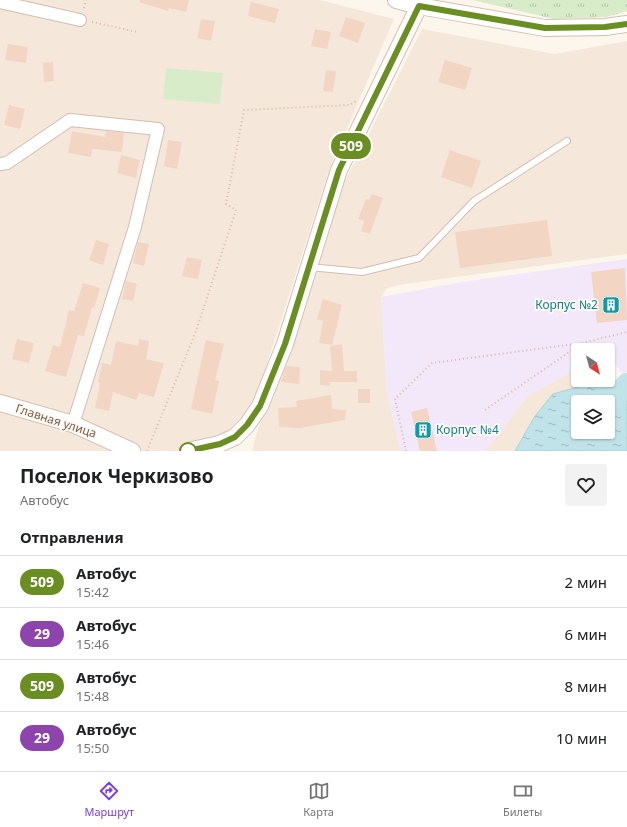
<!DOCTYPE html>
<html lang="ru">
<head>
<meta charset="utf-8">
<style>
	body { margin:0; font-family:"Noto Sans",sans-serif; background:#f2f2f2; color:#202124; height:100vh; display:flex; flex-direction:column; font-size:15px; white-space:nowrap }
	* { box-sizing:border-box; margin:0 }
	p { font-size:13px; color:#757577 }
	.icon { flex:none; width:22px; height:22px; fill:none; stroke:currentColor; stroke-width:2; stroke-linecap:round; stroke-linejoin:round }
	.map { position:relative; height:451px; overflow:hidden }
	.drawer { display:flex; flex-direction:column; background:#fff; flex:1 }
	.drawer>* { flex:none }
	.badge { padding:0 8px; border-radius:13px; font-size:14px; line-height:26px }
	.needle { width:26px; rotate:144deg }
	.tools { position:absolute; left:571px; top:343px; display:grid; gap:8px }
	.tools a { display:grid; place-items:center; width:44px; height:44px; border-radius:4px; background:#fff; box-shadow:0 1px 3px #0004; font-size:20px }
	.map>.badge { position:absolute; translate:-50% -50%; box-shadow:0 0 0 2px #fff }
	h2 { padding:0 20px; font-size:15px; line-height:36px }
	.round { display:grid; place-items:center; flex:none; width:42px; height:42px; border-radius:4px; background:#f2f2f2 }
	.overview { display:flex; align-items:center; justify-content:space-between; height:68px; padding:0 20px }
	h1 { font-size:19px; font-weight:700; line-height:30px }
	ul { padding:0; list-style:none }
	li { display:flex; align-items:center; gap:12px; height:52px; padding:0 20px; border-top:1px solid #e0e0e0 }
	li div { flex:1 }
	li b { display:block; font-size:15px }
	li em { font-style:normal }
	li .badge { min-width:44px; font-weight:700; text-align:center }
	.dock { display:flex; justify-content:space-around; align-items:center; height:56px; border-top:1px solid #e0e0e0; background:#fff; font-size:11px; color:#757577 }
	.dock a { display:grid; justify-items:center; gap:2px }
	.dock .selected { color:#7c3aed }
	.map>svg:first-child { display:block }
</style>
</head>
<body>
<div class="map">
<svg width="627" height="451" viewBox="0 0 627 451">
	<defs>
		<pattern id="grass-tufts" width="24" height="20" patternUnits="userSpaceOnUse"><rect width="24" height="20" fill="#d8ecc9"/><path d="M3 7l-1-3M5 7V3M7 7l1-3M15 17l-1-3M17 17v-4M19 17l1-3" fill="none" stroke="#b4c2a5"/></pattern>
		<pattern id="water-ripples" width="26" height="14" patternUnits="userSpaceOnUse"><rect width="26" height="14" fill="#bfe3e8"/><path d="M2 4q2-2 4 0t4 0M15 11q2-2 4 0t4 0" fill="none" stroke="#a0bbbe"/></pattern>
	</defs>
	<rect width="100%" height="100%" fill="#fdf6ec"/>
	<!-- residential -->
	<g fill="#f5e8da">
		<path d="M 0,0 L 320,0 L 394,19 L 329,170 L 253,408 L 245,421 L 213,439 L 229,451 L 0,451 Z"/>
		<path d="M 422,29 L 555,54 L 627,41 L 627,254 L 405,284 L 387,288 L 381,297 L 387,394 L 401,451 L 252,451 L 257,432 L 346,179 Z"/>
		<path d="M 578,368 L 578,380 L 602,380 L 553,394 L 521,440 L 515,451 L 485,451 L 527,396 Z"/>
	</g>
	<!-- education -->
	<path fill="#f3e8fa" d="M 627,259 L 627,381 L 608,353 L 608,350 L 578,350 L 578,368 L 527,396 L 485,451 L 401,451 L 387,394 L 381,297 L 462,282 Z"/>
	<!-- grass -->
	<path fill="url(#grass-tufts)" d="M 472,0 L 627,0 L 627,11 L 606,17 L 554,19 Z"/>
	<!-- garden -->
	<path fill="#d8ecc9" d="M 166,68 L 223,73 L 220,104 L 163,99 Z"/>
	<!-- water -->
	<path fill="url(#water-ripples)" stroke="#a5d3da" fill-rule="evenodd" d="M 608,378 L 611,378 L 627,397 L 627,451 L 515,451 L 535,416 L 553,394 L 602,380 L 608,380 ZM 578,402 L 608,402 L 608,432 L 578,432 Z"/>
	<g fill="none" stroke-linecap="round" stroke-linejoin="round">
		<!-- river -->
		<path stroke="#bfe3e8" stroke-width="22" d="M 608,404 L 627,384"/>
	</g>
	<!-- building -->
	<g fill="#f3d5c3">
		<path d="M 140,0 L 189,0 L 186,12 L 169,8 L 168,11 L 139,2 Z"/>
		<path d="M 251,2 L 279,9 L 275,23 L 248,16 Z"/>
		<path d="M 346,17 L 365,23 L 358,43 L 339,36 Z"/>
		<path d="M 201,19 L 215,21 L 211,41 L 197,38 Z"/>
		<path d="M 315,29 L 331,32 L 327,49 L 311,46 Z"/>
		<path d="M 8,44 L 28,47 L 26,63 L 5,60 Z"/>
		<path d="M 445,60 L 472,68 L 465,90 L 438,82 Z"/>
		<path d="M 53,62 L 54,81 L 44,82 L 43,63 Z"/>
		<path d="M 326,70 L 336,71 L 333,92 L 323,91 Z"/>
		<path d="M 9,105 L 25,109 L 20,129 L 4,125 Z"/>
		<path d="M 72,131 L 105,137 L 106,131 L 124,133 L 122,152 L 92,149 L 91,157 L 68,153 Z"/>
		<path d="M 168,140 L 182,142 L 177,169 L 164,166 Z"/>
		<path d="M 450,150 L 481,161 L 472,188 L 441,177 Z"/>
		<path d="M 121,155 L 140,160 L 136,178 L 117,173 Z"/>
		<path d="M 372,194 L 383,198 L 370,234 L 361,231 L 364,221 L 358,219 L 366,199 L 369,200 Z"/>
		<path d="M 547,220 L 552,256 L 460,268 L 455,232 Z"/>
		<path d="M 96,240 L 109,244 L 103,265 L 89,260 Z"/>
		<path d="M 138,242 L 149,244 L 144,266 L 133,263 Z"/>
		<path d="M 187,257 L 202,260 L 198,279 L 182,276 Z"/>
		<path d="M 625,268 L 627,320 L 597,323 L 591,272 Z"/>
		<path d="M 126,281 L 137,284 L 133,301 L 122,299 Z"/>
		<path d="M 83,283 L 100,288 L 94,308 L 92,307 L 84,336 L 78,335 L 66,377 L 45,371 L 53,345 L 60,347 L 69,310 L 74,311 Z"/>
		<path d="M 323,299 L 342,305 L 332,345 L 319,343 L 323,321 L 317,319 Z"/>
		<path d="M 17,339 L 34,343 L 29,363 L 12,359 Z"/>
		<path d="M 139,339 L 149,341 L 146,359 L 164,363 L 154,397 L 139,393 L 136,400 L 113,392 L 109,411 L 95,408 L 100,383 L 98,382 L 102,363 L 111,365 L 116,341 L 138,346 Z"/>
		<path d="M 206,340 L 224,344 L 215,380 L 219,381 L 212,414 L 191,409 Z"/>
		<path d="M 342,344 L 344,371 L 357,371 L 357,382 L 330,382 L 330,386 L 320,385 L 320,370 L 332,371 L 330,346 Z"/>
		<path d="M 286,366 L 300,367 L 299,384 L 281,382 Z"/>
		<rect x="358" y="389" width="12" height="14"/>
		<path d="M 331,395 L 332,409 L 346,410 L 345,420 L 300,428 L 279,427 L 278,408 L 297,407 L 296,401 Z"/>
		<path d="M 427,408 L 437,451 L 420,451 L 411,412 Z"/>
	</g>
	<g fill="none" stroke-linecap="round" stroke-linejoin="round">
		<defs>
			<path id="service" d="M 309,267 L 362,272 L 419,258 L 474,201 L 567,141"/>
			<g id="minor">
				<path d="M 0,2 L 80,20"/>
				<path d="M 0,164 L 7,163 L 70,120 L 158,129 L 135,227 L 73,424"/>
			</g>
			<g id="secondary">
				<path d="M 396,0 L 419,6 L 545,28 L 605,27 L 627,24"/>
				<path d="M 0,403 L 73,424 L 132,451"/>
				<path d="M 188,451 L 219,444 L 235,437 L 247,425 L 260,406 L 285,344 L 339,170 L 419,6"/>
			</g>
		</defs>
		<!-- service casing -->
		<use href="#service" stroke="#d1beb0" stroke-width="8"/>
		<!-- minor casing -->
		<use href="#minor" stroke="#d1beb0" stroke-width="14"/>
		<!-- secondary casing -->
		<use href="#secondary" stroke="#d6c0b0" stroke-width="18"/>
		<!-- path -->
		<g stroke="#d9b8a5" stroke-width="2" stroke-dasharray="1 3" stroke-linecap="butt">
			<path d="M 84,8 L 86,0"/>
			<path d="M 92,22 L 137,32"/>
			<path d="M 485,410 L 581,344"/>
			<path d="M 147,451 L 195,334 L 236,210 L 226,204 L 244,110 L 350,105 L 356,101"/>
			<path d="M 406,451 L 395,399 L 432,363 L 582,343 L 627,332"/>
		</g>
		<!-- service -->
		<use href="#service" stroke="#fff" stroke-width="6"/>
		<!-- minor -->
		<use href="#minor" stroke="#fff" stroke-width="12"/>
		<!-- secondary -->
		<use href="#secondary" stroke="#fff" stroke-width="16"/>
	</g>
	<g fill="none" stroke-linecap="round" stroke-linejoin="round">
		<defs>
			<path id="line" d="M 188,451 L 220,444 L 235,437 L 247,425 L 260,406 L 285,344 L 339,170 L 419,6 L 545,28 L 605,27 L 627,24"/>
		</defs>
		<!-- line casing -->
		<use href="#line" stroke="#fff" stroke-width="9"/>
		<!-- line -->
		<use href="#line" stroke="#6b8e23" stroke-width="6"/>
	</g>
	<!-- icons -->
	<defs>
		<symbol id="building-square" viewBox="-11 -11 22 22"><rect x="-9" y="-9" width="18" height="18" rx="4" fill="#0f9aa8" stroke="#fffaf3"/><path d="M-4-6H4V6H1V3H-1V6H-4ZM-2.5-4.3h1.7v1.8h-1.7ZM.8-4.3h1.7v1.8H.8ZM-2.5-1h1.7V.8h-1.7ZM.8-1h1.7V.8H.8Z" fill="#fff"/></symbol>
	</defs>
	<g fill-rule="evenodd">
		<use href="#building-square" x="601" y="295" width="20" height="20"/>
		<use href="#building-square" x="413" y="420" width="20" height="20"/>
	</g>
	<!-- markers -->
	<circle fill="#fff" stroke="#6b8e23" stroke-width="2" cx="188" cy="451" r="8"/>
	<g text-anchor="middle" stroke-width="3.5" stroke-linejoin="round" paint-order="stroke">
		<!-- culture labels -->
		<g font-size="12" fill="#0d838f" stroke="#fffaf3" text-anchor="end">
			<text x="598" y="309">Корпус №2</text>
			<text x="436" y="434" text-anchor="start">Корпус №4</text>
		</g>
		<!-- street labels -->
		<g font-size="12" fill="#7a5c4d" stroke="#fffaf3">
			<text transform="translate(56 421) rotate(18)" y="4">Главная улица</text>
		</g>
	</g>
</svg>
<div class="tools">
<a><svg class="needle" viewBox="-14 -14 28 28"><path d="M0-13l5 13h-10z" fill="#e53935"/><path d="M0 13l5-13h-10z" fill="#757577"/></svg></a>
<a><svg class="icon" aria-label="layers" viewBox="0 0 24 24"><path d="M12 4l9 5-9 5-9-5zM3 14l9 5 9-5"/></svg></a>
</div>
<b class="badge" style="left:351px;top:146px;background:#6b8e23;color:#fff">509</b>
</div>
<section class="drawer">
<div class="overview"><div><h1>Поселок Черкизово</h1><p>Автобус</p></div><a class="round"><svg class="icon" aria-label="heart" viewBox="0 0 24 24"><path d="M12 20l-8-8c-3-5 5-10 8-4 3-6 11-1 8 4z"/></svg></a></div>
<h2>Отправления</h2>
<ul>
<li><span class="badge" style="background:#6b8e23;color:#fff">509</span><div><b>Автобус</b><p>15:42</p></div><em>2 мин</em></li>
<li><span class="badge" style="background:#8e44ad;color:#fff">29</span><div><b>Автобус</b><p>15:46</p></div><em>6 мин</em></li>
<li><span class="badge" style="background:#6b8e23;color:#fff">509</span><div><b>Автобус</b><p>15:48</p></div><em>8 мин</em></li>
<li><span class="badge" style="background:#8e44ad;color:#fff">29</span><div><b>Автобус</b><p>15:50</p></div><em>10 мин</em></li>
</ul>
</section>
<nav class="dock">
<a class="selected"><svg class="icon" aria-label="directions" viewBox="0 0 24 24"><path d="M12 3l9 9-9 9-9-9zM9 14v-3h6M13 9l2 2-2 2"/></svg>Маршрут</a>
<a><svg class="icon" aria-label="map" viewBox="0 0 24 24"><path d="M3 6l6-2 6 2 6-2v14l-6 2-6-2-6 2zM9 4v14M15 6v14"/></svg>Карта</a>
<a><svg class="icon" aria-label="tickets" viewBox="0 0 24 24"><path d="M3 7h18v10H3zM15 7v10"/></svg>Билеты</a>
</nav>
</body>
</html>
